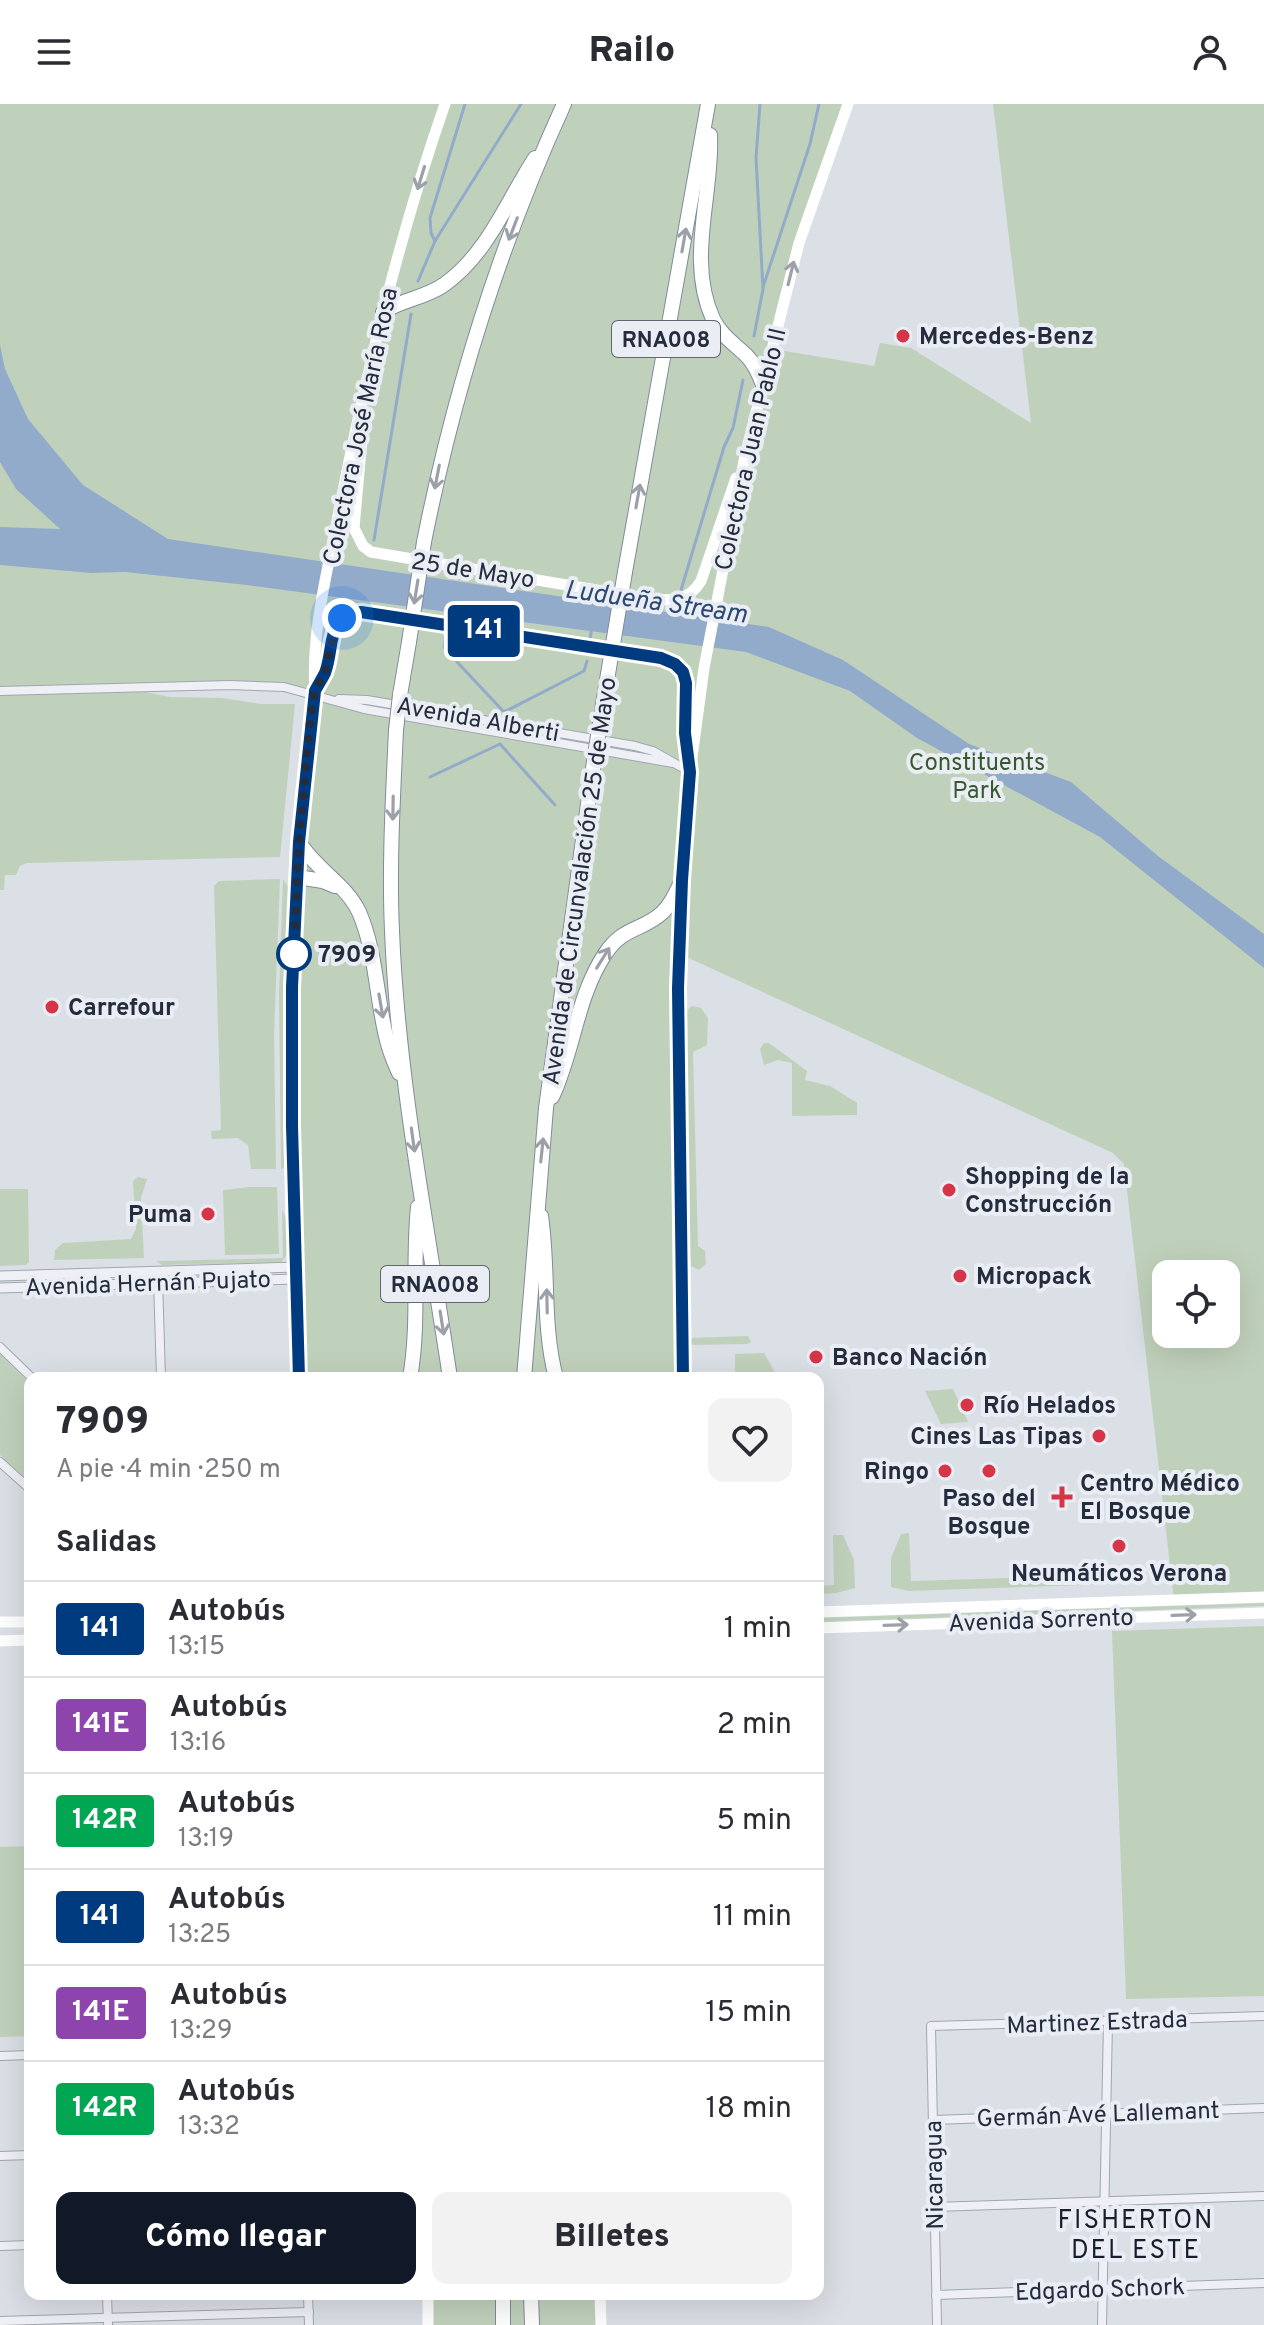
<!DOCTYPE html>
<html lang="es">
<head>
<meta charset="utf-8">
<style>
	body { margin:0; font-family:Overpass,sans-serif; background:#f2f2f3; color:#2b2b33; height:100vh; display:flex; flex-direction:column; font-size:30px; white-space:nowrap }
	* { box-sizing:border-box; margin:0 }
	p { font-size:26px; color:#7c7c81 }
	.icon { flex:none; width:44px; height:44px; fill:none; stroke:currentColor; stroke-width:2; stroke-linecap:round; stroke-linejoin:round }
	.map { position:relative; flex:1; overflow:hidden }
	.drawer { position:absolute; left:24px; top:1268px; width:800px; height:928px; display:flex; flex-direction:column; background:#fff; border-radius:16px; box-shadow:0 8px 32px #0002 }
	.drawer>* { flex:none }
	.badge { padding:0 16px; border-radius:6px; font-size:28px; line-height:52px }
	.tools { position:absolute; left:1152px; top:1156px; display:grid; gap:16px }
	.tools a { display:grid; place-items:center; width:88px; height:88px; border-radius:16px; background:#fff; box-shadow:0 8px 32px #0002; font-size:40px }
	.you { position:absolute; width:40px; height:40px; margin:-20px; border:6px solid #fff; border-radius:50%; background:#1a73e8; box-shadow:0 0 0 12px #1a73e833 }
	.map>.badge { position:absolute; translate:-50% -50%; box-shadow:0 0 0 4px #fff }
	h2 { padding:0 32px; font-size:30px; line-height:72px }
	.round { display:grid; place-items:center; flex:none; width:84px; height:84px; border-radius:16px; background:#f2f2f3 }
	.headline { display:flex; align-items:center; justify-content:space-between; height:136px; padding:0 32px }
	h1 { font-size:38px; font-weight:800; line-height:60px }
	.primary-button { display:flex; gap:16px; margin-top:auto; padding:16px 32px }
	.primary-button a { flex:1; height:92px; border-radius:16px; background:#111827; color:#fff; font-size:32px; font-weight:800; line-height:92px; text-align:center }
	.primary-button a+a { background:#f2f2f3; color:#2b2b33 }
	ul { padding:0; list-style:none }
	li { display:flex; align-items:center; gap:24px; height:96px; padding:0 32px; border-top:2px solid #e1e1e2 }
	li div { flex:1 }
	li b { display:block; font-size:30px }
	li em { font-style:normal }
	li .badge { min-width:88px; font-weight:700; text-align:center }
	header { display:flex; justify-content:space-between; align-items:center; height:104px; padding:0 32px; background:#fff; font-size:36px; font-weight:800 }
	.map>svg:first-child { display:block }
</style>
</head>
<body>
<header><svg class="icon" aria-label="menu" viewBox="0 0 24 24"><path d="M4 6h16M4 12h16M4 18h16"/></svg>Railo<svg class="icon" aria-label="person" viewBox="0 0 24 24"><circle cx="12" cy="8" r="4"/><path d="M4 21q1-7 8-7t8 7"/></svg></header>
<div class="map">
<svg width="1264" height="2221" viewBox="0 0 1264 2221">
	<rect width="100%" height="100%" fill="#dbdfe6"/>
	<!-- green -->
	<g fill="#c0d1bb" fill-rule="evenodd">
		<path d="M 0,0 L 848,0 L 830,44 L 773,245 L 874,262 L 880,239 L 911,244 L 1031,319 L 993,0 L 1264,0 L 1264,1493 L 1174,1496 L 1124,1060 L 1113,1049 L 680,850 L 683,1274 L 299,1274 L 292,883 L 314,593 L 284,583 L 0,587 ZM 1166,1170 L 1226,1170 L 1226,1230 L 1166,1230 Z"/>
		<path d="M 145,588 L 170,593 L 222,594 L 260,600 L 295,600 L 280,753 L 27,759 L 20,762 L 16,771 L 5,771 L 4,786 L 0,786 L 0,591 Z"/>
		<path d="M 280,775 L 274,930 L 276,1065 L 251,1065 L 248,1041 L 238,1034 L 212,1035 L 211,1027 L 221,1026 L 214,782 L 219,777 Z"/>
		<path d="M 283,775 L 290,786 L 285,888 L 287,1063 L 281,1065 L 279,889 Z"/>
		<path d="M 692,902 L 701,904 L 708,914 L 707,941 L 693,948 L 698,1142 L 705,1147 L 706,1160 L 699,1166 L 691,1162 L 688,1127 L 682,910 Z"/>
		<path d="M 764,939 L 769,939 L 807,967 L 805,976 L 830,982 L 857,999 L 857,1011 L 792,1012 L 792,959 L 778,956 L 764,961 L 760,945 Z"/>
		<path d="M 138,1073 L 147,1075 L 141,1094 L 144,1154 L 54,1156 L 55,1146 L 63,1139 L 131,1135 L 136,1125 L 133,1077 Z"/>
		<path d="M 250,1083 L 277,1083 L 279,1150 L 225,1151 L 223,1086 Z"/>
		<path d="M 0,1085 L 28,1085 L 29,1158 L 26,1161 L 0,1162 Z"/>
		<path d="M 282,1106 C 290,1120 295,1146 281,1158 L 162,1161 L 156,1157 L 283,1154 Z"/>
		<path d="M 748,1232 L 751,1238 L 747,1240 L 690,1241 L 687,1237 L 691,1234 Z"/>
		<path d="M 764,1249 L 778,1274 L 735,1274 L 735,1250 Z"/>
		<path d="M 0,1250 L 30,1280 L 30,1378 L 0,1351 Z"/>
		<path d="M 953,1285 L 968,1318 L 941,1320 L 925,1287 Z"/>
		<path d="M 909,1429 L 911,1477 L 1112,1471 L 1112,1480 L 909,1487 L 891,1483 L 891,1454 L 901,1430 Z"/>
		<path d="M 833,1431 L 843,1431 L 854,1456 L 855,1484 L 836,1489 L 818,1490 L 818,1482 L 834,1481 Z"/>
		<path d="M 1264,1499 L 1264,1502 L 818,1518 L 818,1514 Z"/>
		<path d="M 1264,1522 L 1264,1892 L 1126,1895 L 1112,1527 Z"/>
		<path d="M 30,1742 L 30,1932 L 0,1933 L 0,1743 Z"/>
		<path d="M 428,2190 L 600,2190 L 601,2221 L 428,2221 Z"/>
	</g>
	<!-- water -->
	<path fill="#93abca" d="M 0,241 L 5,265 L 28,315 L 83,381 L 168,435 L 769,523 L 843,556 L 969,640 L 1071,678 L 1158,752 L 1264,830 L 1264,864 L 1100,733 L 917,634 L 850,587 L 746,548 L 247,481 L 125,468 L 91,469 L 0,461 L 0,423 L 60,425 L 16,385 L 0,358 Z"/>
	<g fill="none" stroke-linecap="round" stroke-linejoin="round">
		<!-- stream -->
		<g stroke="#93abca" stroke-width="3">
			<path d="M 435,137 L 431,129 L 430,114 L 465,0"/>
			<path d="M 418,177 L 435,137 L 521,0"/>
			<path d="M 763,183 L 810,40 L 819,0"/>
			<path d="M 754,232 L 763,185 L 756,54 L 760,0"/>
			<path d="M 374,436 L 411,210"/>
			<path d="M 681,486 L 724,343 L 733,324 L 743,276"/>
			<path d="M 445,532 L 444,544 L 503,607 L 506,607"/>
			<path d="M 590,535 L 592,523"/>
			<path d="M 506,607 L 584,567 L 587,557"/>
			<path d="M 500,640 L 555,701"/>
			<path d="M 430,673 L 500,640"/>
		</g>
		<defs>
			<g id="minor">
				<path d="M 0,587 L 230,581 L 284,583 L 364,605 L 673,659"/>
				<path d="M 339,595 L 367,596 L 635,642 L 653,647 L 690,668"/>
				<path d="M 158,1176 L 161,1274"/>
				<path d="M 0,1243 L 32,1274"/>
				<path d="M 0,1358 L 30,1385"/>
				<path d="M 0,1952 L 30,1951"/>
				<path d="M 933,2016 L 1264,2004"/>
				<path d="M 0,2052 L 30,2051"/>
				<path d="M 934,2103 L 1264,2092"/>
				<path d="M 0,2142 L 30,2141"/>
				<path d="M 107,2190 L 108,2221"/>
				<path d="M 308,2190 L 309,2221"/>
				<path d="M 936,2191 L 1264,2179"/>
				<path d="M 0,2217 L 309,2208"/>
				<path d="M 937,2221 L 931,1922 L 1264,1912"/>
				<path d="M 1102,2221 L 1108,1918"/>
			</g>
			<g id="tertiary">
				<path d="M 0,1172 L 296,1163"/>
				<path d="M 0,1184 L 296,1175"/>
			</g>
			<g id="motorway">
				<path d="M 710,31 C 713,91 686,156 713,215 C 720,230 733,239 746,251 C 755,260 759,271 764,283"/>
				<path d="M 383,208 C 403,195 426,194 445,180 C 488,149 507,97 535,54"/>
				<path d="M 424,438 C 454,287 500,140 564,0"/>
				<path d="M 625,468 L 708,0"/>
				<path d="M 400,591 L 409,538"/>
				<path d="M 599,625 L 608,570"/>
				<path d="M 396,626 C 393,693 389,760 392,827 C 398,978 428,1125 450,1274"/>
				<path d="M 299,738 C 316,766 346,780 359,808 C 377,849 376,897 388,940 C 391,950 395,960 399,969"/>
				<path d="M 297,773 L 323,777 L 335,782"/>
				<path d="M 552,993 C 574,947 576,894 605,850 C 623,822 643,827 663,808 C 672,799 677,787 682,776"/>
				<path d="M 541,1112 C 549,1166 542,1221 556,1274"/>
				<path d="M 410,1274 C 420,1217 412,1160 418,1103"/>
				<path d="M 524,1274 L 546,1004 L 592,671"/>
				<path d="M 503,2190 L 503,2221"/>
				<path d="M 531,2190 L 532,2221"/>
			</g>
		</defs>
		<!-- minor casing -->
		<use href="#minor" stroke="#a0a6b0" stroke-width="10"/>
		<!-- tertiary casing -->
		<use href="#tertiary" stroke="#a0a6b0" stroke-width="11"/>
		<!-- motorway casing -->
		<use href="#motorway" stroke="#818b9e" stroke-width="16"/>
		<!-- minor -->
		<use href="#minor" stroke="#eef0f5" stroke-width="8"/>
		<!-- tertiary -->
		<use href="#tertiary" stroke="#eef0f5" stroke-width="9"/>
		<!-- secondary -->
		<g stroke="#fff" stroke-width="11">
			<path d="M 363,323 L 354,424 L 363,442 L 371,448 L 644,494 C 669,496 686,501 701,477 L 736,374"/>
			<path d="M 315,586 C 318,581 322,575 325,569 C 335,543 325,512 361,508 L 661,554 L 675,560 L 683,568 L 686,579 L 685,629 L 688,653"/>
			<path d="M 299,1274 C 295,1113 289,954 296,793 C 299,728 302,650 315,587 C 311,530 327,469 338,412 C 365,273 398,134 445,0"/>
			<path d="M 683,1274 L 677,981 L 678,884 L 682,776 L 690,668 L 704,564 L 745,352 L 799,139 L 848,0"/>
			<path d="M 818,1508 L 1264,1493"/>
			<path d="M 0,1518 L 30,1518"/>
			<path d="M 818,1524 L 1264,1509"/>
			<path d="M 0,1537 L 30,1536"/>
			<path d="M 428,2190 L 428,2221"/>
			<path d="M 600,2190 L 601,2221"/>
		</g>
		<!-- motorway -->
		<use href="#motorway" stroke="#fff" stroke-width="14"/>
		<defs>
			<g id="motorway-bridge">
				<path d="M 409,538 L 424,438"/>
				<path d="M 608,570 L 625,468"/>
				<path d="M 396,626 L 400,591"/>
				<path d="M 592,671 L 599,625"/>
			</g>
		</defs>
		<!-- motorway-bridge casing -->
		<use href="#motorway-bridge" stroke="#818b9e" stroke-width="16" stroke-linecap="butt"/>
		<!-- motorway-bridge -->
		<use href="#motorway-bridge" stroke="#fff" stroke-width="14"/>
	</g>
	<!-- one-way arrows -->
	<defs><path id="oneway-shaft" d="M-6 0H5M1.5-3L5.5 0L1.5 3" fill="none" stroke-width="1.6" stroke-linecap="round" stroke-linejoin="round" transform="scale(2)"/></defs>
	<g stroke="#9ca0a8">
		<use href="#oneway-shaft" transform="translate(421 74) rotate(107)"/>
		<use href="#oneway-shaft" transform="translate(513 125) rotate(111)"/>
		<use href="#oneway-shaft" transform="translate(684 136) rotate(-80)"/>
		<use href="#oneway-shaft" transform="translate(791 169) rotate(-76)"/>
		<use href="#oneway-shaft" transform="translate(437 373) rotate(101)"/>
		<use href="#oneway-shaft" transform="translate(638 392) rotate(-80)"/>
		<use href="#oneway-shaft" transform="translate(416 488) rotate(99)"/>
		<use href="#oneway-shaft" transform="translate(393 704) rotate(91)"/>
		<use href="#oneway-shaft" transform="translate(603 854) rotate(-58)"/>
		<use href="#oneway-shaft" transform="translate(381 902) rotate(80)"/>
		<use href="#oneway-shaft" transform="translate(413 1036) rotate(82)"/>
		<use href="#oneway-shaft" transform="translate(542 1046) rotate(-84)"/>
		<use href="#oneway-shaft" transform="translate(547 1197) rotate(-91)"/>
		<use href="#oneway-shaft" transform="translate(442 1219) rotate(81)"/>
		<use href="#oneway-shaft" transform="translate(1184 1511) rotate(-2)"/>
		<use href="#oneway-shaft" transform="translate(896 1521) rotate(-2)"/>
	</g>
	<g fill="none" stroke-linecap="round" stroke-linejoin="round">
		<defs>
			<path id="line" d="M 299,1274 L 292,1022 L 292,883 L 299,738 L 315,587 C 318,581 322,575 325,569 C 335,543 325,512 361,508 L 661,554 L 675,560 L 683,568 L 686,579 L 685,629 L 690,668 L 682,776 L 678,884 L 683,1274"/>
		</defs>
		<!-- line casing -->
		<use href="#line" stroke="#fff" stroke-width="18"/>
		<!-- line -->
		<use href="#line" stroke="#003b80" stroke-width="12"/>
		<!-- walk -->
		<path stroke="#242c3d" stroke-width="8" stroke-dasharray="0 14.4" d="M 294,850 L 299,738 L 310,617 L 315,587 L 325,568 L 335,525 L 342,514"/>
	</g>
	<!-- markers -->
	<g fill="#d63548" stroke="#eaeef4" stroke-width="3">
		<circle cx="903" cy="232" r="8"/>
		<circle cx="52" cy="903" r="8"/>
		<circle cx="949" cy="1086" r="8"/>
		<circle cx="208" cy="1110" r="8"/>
		<circle cx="960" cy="1172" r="8"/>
		<circle cx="816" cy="1253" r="8"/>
		<circle cx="967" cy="1301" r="8"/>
		<circle cx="1099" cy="1332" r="8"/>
		<circle cx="945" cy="1367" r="8"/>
		<circle cx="989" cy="1367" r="8"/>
		<path d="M1058 1381h8v8h8v8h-8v8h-8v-8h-8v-8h8z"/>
		<circle cx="1119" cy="1442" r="8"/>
	</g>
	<circle fill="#fff" stroke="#003b80" stroke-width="4" cx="294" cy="850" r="16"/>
	<g text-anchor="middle" stroke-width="8" stroke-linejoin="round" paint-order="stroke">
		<!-- shield labels -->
		<g fill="#eaeef4" stroke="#5f6674" stroke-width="2">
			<rect x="612" y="217" width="108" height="36" rx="6"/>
			<rect x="381" y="1162" width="108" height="36" rx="6"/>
		</g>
		<g font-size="22" font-weight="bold" fill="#242c3d">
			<text x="666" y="243">RNA008</text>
			<text x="435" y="1188">RNA008</text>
		</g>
		<!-- poi labels -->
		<g font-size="24" font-weight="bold" fill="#242c3d" stroke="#eaeef4" text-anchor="start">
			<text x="919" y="240">Mercedes-Benz</text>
			<text x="68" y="911">Carrefour</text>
			<text x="965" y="1080">Shopping de la<tspan x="965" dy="28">Construcción</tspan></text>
			<text x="192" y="1118" text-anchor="end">Puma</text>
			<text x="976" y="1180">Micropack</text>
			<text x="832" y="1261">Banco Nación</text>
			<text x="983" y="1309">Río Helados</text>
			<text x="1083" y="1340" text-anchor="end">Cines Las Tipas</text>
			<text x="929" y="1375" text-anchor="end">Ringo</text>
			<text x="1080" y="1387">Centro Médico<tspan x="1080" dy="28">El Bosque</tspan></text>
			<text x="989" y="1402" text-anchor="middle">Paso del<tspan x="989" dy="28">Bosque</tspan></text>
			<text x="1119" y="1477" text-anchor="middle">Neumáticos Verona</text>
		</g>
		<!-- street labels -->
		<g font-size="24" fill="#242c3d" stroke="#eaeef4">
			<text transform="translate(360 322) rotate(-78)" y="8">Colectora José María Rosa</text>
			<text transform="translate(750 345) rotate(-77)" y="8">Colectora Juan Pablo II</text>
			<text transform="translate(473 466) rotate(9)" y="8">25 de Mayo</text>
			<text transform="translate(478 615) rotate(10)" y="8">Avenida Alberti</text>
			<text transform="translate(579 777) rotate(-82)" y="8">Avenida de Circunvalación 25 de Mayo</text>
			<text transform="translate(148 1179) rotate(-2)" y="8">Avenida Hernán Pujato</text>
			<text transform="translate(1041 1516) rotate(-2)" y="8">Avenida Sorrento</text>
			<text transform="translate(1097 1918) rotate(-2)" y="8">Martinez Estrada</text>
			<text transform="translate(1098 2010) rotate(-2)" y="8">Germán Avé Lallemant</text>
			<text transform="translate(934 2071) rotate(-91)" y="8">Nicaragua</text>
			<text transform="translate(1100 2185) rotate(-2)" y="8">Edgardo Schork</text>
		</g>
		<!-- park labels -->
		<g font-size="24" fill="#375a31" stroke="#eaeef4">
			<text x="977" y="666">Constituents<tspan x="977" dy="28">Park</tspan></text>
		</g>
		<!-- stop labels -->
		<g font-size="24" font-weight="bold" fill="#242c3d" stroke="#eaeef4" text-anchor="start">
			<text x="318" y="858">7909</text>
		</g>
		<!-- water labels -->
		<g font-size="26" font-style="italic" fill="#2c4973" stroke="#eaeef4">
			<text transform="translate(656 497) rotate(8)" y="9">Ludueña Stream</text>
		</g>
		<!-- neighbourhood labels -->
		<g font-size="26" letter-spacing="2" fill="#171e2d" stroke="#eaeef4">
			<text x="1136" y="2124">FISHERTON<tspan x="1136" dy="30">DEL ESTE</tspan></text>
		</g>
	</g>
</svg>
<div class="tools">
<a><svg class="icon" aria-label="locate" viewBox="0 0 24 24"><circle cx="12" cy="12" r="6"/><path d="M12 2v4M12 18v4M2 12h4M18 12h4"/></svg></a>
</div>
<div class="you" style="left:342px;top:514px"></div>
<b class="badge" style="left:484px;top:527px;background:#003b80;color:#fff">141</b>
<section class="drawer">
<div class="headline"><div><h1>7909</h1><p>A pie · 4 min · 250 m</p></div><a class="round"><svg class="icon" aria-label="heart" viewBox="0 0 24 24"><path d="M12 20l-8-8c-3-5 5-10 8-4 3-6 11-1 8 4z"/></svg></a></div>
<h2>Salidas</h2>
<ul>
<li><span class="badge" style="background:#003b80;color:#fff">141</span><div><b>Autobús</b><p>13:15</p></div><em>1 min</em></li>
<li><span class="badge" style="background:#8e44ad;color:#fff">141E</span><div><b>Autobús</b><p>13:16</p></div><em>2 min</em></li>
<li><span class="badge" style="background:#00a651;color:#fff">142R</span><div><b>Autobús</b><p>13:19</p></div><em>5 min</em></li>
<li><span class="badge" style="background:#003b80;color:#fff">141</span><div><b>Autobús</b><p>13:25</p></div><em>11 min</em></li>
<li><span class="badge" style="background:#8e44ad;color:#fff">141E</span><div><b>Autobús</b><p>13:29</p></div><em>15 min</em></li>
<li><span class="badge" style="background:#00a651;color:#fff">142R</span><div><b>Autobús</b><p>13:32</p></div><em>18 min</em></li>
</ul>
<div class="primary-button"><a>Cómo llegar</a><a>Billetes</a></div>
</section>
</div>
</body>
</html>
